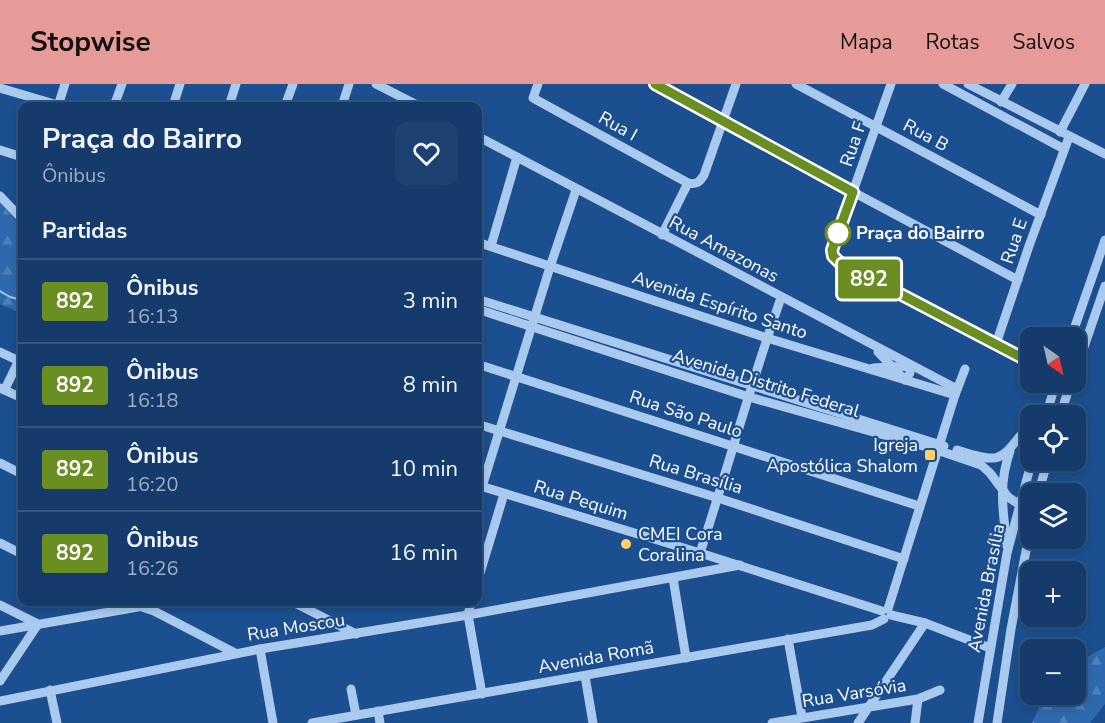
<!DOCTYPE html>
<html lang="pt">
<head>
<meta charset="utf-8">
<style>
	body { margin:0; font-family:"Nunito Sans",sans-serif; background:#1d4271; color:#f1f3f6; height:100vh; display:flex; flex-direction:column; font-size:22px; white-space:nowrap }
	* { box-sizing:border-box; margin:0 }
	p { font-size:20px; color:#9dadc1 }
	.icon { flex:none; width:33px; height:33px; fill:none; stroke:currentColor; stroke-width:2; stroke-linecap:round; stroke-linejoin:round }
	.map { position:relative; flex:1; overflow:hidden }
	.sheet { position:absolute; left:18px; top:18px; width:464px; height:504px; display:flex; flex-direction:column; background:#143b6b; border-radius:12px; box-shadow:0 3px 9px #0003,0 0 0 2px #33557e }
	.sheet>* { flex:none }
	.badge { padding:0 12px; border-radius:4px; font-size:21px; line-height:39px }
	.needle { width:39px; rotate:146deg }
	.buttons { position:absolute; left:1020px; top:243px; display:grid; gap:12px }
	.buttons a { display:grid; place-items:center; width:66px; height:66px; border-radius:12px; background:#143b6b; box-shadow:0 3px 9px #0003,0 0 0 2px #33557e; font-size:30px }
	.map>.badge { position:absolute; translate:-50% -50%; box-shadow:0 0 0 3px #fff }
	h2 { padding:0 24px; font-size:22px; line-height:54px }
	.round { display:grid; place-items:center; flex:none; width:63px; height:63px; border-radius:12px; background:#1d4271 }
	.summary { display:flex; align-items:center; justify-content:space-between; height:102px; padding:0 24px }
	h1 { font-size:28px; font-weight:700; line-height:45px }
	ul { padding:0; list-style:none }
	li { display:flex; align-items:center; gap:18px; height:84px; padding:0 24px; border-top:2px solid #33557e }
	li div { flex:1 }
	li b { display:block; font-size:22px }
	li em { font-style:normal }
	li .badge { min-width:66px; font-weight:700; text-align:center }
	header { display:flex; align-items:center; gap:36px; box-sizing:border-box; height:84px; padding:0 30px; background:#e69b98; color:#111 }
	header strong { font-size:28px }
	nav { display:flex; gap:33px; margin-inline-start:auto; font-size:21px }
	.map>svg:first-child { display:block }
</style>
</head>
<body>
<header>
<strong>Stopwise</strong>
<nav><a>Mapa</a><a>Rotas</a><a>Salvos</a></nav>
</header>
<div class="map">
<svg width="1105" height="639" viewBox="0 0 1105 639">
	<defs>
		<pattern id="forest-firs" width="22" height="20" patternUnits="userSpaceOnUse" patternTransform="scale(1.5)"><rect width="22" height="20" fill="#2e69ad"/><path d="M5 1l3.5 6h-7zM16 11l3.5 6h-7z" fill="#4d80b9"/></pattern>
	</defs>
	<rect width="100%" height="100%" fill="#1b4f8f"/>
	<!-- forest -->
	<g fill="url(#forest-firs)">
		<path d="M 0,119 L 22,143 L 22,230 L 0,220 Z"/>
		<path d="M 1105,563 L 1105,620 L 1090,639 L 1032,639 L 1043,615 L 1055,617 L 1058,611 L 1076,610 L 1076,573 L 1089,572 Z"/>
	</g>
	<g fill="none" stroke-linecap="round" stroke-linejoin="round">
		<!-- stream -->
		<path stroke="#9cc4f0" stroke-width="2" d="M 0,207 L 10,213 L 22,216"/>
		<!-- minor -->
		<g stroke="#a9c9ee" stroke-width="9">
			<path d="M 376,0 L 419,22"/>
			<path d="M 538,0 L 533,14 L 688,99 C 696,101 700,98 704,91 L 736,0"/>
			<path d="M 655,0 L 722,38 L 1018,196"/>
			<path d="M 796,0 L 1041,131"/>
			<path d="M 891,0 L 833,164 L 833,173 L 843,181 L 1030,278"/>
			<path d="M 943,0 L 1064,65"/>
			<path d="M 968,0 L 1105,70"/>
			<path d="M 0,4 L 61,22"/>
			<path d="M 1001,18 L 1012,0"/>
			<path d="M 58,22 L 65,0"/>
			<path d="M 114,22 L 122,0"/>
			<path d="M 173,22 L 180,0"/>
			<path d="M 229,22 L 236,0"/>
			<path d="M 285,22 L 293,0"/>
			<path d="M 342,22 L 349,0"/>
			<path d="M 1060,48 L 1085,0"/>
			<path d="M 477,52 L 957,305"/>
			<path d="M 0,66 L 22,73"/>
			<path d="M 0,112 L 22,135"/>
			<path d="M 662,151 L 688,99"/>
			<path d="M 477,158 L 767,254 L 955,311"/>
			<path d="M 491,162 L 517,73"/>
			<path d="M 477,215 L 944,362"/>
			<path d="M 477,225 L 749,313 L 937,366 L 981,381 L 990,389 L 1008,413 L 1023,423 L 1030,422"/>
			<path d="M 1071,254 L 1105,156"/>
			<path d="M 996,260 L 1029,162 L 1069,53"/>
			<path d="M 0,268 L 19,277"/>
			<path d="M 477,280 L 919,422"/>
			<path d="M 873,284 L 910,282 L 910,289 L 905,296 L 878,268"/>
			<path d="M 1076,286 L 1105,202"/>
			<path d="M 0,304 L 22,314"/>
			<path d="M 5,305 L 22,270"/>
			<path d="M 1046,332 L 1056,298"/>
			<path d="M 1060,332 L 1071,298"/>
			<path d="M 477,340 L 718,414 L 904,475"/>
			<path d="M 957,366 C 1005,382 1000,375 1030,340"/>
			<path d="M 0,379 L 22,390"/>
			<path d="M 477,401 L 700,469 L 882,527"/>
			<path d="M 482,403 L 550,183 L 576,106"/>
			<path d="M 1038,410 L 1048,376"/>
			<path d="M 0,459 L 22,470"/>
			<path d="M 1007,462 C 1003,427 998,401 1010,367"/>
			<path d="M 700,469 C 728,384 751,298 781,214"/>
			<path d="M 673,494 L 686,574"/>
			<path d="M 477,499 L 504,410"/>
			<path d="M 127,518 L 154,527 L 235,569"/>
			<path d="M 293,518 L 356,550"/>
			<path d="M 471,518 L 468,531 L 482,610"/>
			<path d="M 0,521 L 38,540 L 0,597"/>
			<path d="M 888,525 L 955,311 L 965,285"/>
			<path d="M 891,531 L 925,539 L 990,564"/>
			<path d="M 0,547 L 138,523"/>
			<path d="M 788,555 L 802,633"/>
			<path d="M 260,565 L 273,639"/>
			<path d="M 585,592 L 593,639"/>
			<path d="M 351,605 L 356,631"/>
			<path d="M 50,606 L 57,639"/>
			<path d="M 0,617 L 260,565 L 468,531 L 740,481"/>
			<path d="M 378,627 L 380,639"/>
			<path d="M 312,639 L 872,541 L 884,535"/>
			<path d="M 772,639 L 918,615 L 940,606"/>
			<path d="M 858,639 L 925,539"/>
			<path d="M 915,639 L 918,615"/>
			<path d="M 978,639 L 1007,469 L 1032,376"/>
			<path d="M 997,639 L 1011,545 L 1030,446"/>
		</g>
	</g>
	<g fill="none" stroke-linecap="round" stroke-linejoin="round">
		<defs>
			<path id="line" d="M 655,0 L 853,108 L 832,166 L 833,172 L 839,178 L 1030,278"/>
		</defs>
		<!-- line casing -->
		<use href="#line" stroke="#fff" stroke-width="14"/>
		<!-- line -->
		<use href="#line" stroke="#6b8e23" stroke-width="9"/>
	</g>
	<!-- markers -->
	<circle fill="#fff" stroke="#6b8e23" stroke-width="3" cx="838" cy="149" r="12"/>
	<g fill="#ffd166" stroke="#1b4f8f" stroke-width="2">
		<rect x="924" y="365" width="12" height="12" rx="3"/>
		<circle cx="626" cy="460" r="6"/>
	</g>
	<g text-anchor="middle" stroke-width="4.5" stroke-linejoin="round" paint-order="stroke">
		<!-- street labels -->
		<g font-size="18" fill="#fff" stroke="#1b4f8f">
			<text transform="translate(618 42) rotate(29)" y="6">Rua I</text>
			<text transform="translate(926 51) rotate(28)" y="6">Rua B</text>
			<text transform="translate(853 60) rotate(-71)" y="6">Rua F</text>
			<text transform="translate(1014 157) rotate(-71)" y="6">Rua E</text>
			<text transform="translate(724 165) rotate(28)" y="6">Rua Amazonas</text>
			<text transform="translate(720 221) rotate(18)" y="6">Avenida Espírito Santo</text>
			<text transform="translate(766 299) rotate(17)" y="6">Avenida Distrito Federal</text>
			<text transform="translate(686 330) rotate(18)" y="6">Rua São Paulo</text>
			<text transform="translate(696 390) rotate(17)" y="6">Rua Brasília</text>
			<text transform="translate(581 416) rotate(17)" y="6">Rua Pequim</text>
			<text transform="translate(986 504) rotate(-79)" y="6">Avenida Brasília</text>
			<text transform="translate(296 543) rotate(-9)" y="6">Rua Moscou</text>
			<text transform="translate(596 573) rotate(-10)" y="6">Avenida Romã</text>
			<text transform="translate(854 609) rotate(-9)" y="6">Rua Varsóvia</text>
		</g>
		<!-- stop labels -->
		<g font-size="18" font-weight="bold" fill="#fff" stroke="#1b4f8f" text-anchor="start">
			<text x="856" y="155">Praça do Bairro</text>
		</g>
		<!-- poi labels -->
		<g font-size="18" fill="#fff" stroke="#1b4f8f" text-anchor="end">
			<text x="918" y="367">Igreja<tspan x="918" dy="21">Apostólica Shalom</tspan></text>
			<text x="638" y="456" text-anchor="start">CMEI Cora<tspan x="638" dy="21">Coralina</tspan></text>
		</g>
	</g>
</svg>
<div class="buttons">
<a><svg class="needle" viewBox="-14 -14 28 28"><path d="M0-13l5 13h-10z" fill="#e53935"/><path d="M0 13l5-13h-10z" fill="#9dadc1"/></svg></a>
<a><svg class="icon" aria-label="locate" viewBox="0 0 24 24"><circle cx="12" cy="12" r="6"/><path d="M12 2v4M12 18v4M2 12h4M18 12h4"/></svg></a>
<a><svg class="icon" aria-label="layers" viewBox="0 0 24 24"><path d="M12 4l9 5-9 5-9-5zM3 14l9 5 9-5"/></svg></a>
<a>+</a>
<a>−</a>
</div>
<b class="badge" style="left:869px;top:195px;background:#6b8e23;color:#fff">892</b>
<section class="sheet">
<div class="summary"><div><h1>Praça do Bairro</h1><p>Ônibus</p></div><a class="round"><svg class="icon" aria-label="heart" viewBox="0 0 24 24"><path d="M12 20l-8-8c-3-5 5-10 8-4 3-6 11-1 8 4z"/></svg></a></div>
<h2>Partidas</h2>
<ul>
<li><span class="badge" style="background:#6b8e23;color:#fff">892</span><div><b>Ônibus</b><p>16:13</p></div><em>3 min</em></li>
<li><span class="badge" style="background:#6b8e23;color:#fff">892</span><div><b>Ônibus</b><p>16:18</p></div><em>8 min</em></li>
<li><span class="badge" style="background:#6b8e23;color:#fff">892</span><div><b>Ônibus</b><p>16:20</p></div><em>10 min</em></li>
<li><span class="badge" style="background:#6b8e23;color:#fff">892</span><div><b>Ônibus</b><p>16:26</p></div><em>16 min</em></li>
</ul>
</section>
</div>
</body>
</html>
